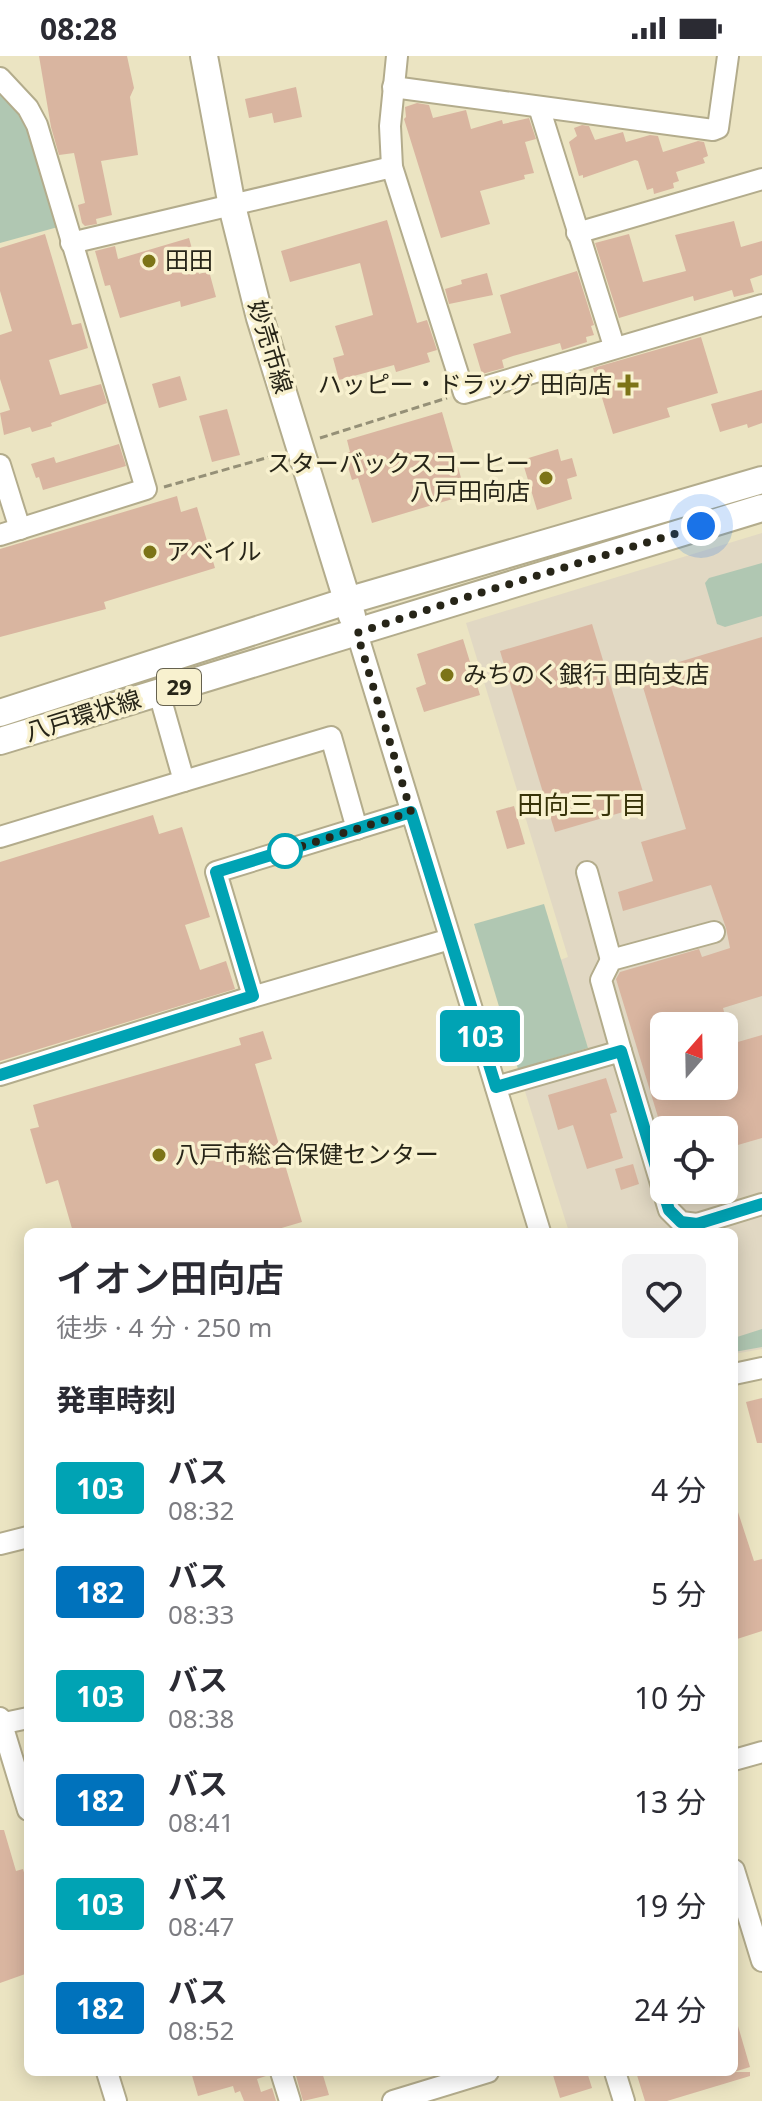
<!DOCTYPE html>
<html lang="ja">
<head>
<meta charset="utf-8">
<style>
	body { margin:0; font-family:"Noto Sans","Noto Sans JP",sans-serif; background:#f2f2f3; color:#2b2b33; height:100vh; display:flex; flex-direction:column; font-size:30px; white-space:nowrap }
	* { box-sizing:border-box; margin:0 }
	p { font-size:26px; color:#7c7c81 }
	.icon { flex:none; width:44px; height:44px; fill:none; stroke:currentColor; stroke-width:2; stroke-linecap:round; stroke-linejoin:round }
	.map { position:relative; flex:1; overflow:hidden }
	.details { position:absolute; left:24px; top:1172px; width:714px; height:848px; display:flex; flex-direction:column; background:#fff; border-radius:12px; box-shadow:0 4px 20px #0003 }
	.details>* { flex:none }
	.badge { padding:0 16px; border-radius:6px; font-size:28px; line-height:52px }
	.needle { width:52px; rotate:20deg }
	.fabs { position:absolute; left:650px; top:956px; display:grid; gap:16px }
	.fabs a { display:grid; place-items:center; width:88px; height:88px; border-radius:12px; background:#fff; box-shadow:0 4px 20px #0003; font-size:40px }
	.you { position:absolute; width:40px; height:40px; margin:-20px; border:6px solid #fff; border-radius:50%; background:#1a73e8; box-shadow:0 0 0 12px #1a73e833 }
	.map>.badge { position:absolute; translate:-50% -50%; box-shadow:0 0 0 4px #fff }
	h2 { padding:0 32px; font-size:30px; line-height:72px }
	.round { display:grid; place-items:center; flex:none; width:84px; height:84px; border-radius:12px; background:#f2f2f3 }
	.head { display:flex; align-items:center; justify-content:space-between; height:136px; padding:0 32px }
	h1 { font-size:38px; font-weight:600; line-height:60px }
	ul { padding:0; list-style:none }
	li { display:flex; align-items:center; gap:24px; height:104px; padding:0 32px }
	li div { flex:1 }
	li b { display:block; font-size:30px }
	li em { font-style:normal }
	li .badge { min-width:88px; font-weight:700; text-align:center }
	.status { display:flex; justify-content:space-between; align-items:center; height:56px; padding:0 40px; background:#fff; direction:ltr }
	.status svg { height:22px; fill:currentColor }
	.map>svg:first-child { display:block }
</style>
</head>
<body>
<div class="status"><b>08:28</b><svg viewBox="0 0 49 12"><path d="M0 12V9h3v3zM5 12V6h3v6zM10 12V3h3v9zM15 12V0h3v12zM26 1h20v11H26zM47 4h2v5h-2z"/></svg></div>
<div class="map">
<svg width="762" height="2045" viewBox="0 0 762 2045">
	<rect width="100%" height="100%" fill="#ebe4c2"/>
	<!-- medical -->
	<path fill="#e1d8c3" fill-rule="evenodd" d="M 762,477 L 762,1293 L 734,1298 L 734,1176 L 569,1176 L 518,1013 L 588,992 L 560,904 L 568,901 L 466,567 ZM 664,970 L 724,970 L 724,1030 L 664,1030 ZM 664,1074 L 724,1074 L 724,1134 L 664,1134 Z"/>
	<!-- green -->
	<g fill="#b0c7b2">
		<path d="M 0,33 C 37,68 44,124 58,171 L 0,187 Z"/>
		<path d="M 762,507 L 762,560 L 725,571 L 717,568 L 705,527 L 709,522 Z"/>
		<path d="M 544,848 L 588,992 L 518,1013 L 474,868 Z"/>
		<path d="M 762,1273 L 762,1291 L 734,1296 L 734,1282 Z"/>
	</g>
	<!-- building -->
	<g fill="#d9b5a0">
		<path d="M 39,0 L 127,0 L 134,32 L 130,41 L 138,99 L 101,105 L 112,159 L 96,163 L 97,168 L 85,170 L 82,167 L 78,149 L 85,147 L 74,97 L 59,99 L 51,71 Z"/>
		<path d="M 296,31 L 302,61 L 274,67 L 272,57 L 249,62 L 245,43 Z"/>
		<path d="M 417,47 L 429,49 L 433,62 L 466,54 L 471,73 L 502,64 L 503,68 L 529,62 L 536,83 L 525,86 L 534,117 L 524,119 L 525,123 L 480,135 L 490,168 L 441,182 L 404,63 L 406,61 L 405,51 Z"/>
		<path d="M 582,69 L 589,70 L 595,84 L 623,76 L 626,86 L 650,79 L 658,80 L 663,96 L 698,85 L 704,86 L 708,100 L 703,102 L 705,107 L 676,116 L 679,125 L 673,127 L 674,132 L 654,138 L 653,132 L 647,134 L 638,105 L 635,104 L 583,122 L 583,119 L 579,120 L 569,86 L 577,80 L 574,72 Z"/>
		<path d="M 387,164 L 417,267 L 427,264 L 437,294 L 427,297 L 430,306 L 396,316 L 394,309 L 339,324 L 333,302 L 344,299 L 335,270 L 373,259 L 360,207 L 290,226 L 281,195 Z"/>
		<path d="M 734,165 L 741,191 L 762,185 L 762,219 L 750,223 L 754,236 L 734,241 L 732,234 L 694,245 L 693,240 L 619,262 L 595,187 L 629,178 L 643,226 L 686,215 L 675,179 Z"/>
		<path d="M 45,178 L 72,269 L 81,267 L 88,292 L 49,304 L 60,339 L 101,328 L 107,347 L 51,367 L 52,370 L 32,376 L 30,371 L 4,379 L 0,357 L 10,354 L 0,323 L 0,279 L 12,275 L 0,235 L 0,192 Z"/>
		<path d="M 189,182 L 199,218 L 209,215 L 216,241 L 181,251 L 180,245 L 120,262 L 110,229 L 105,230 L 95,195 L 115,190 L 118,203 Z"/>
		<path d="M 577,215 L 594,269 L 591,270 L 594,279 L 586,281 L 587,286 L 562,294 L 560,287 L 513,300 L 502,304 L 504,312 L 482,318 L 473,288 L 511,277 L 500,239 Z"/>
		<path d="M 487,217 L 493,239 L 449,248 L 445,233 L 462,228 L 461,224 Z"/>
		<path d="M 701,281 L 718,337 L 667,352 L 670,361 L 613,378 L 593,312 Z"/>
		<path d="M 180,320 L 187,344 L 159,352 L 152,328 Z"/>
		<path d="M 762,334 L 762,367 L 748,372 L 747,368 L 720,376 L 711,348 Z"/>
		<path d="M 227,353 L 240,399 L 212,406 L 199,360 Z"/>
		<path d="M 442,356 L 466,439 L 372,467 L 358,422 L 352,424 L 344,398 L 350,396 L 347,384 Z"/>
		<path d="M 119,388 L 126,410 L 43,434 L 39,421 L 36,422 L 31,408 L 54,401 L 56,407 Z"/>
		<path d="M 558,393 L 561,405 L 572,402 L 577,420 L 567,423 L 572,443 L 537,454 L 522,404 Z"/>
		<path d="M 177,440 L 181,456 L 197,451 L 215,512 L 104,546 L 106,553 L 0,581 L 0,493 Z"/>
		<path d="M 592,568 L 647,749 L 555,776 L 500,595 Z"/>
		<path d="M 762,581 L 762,940 L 723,952 L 728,970 L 664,970 L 664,1030 L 724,1030 L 724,990 L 762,979 L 762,1082 L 724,1093 L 724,1074 L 662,1074 L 616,923 L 620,916 L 699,893 L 702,901 L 730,892 L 726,872 L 711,829 L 623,855 L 618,836 L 653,825 L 641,786 L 686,773 L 639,618 Z"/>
		<path d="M 463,583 L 480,639 L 424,656 L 416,632 L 426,628 L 417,598 Z"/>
		<path d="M 514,750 L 525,788 L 507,793 L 496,755 Z"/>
		<path d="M 153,759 L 159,778 L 182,771 L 210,861 L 185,869 L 200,914 L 226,905 L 235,933 L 0,1005 L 0,806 Z"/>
		<path d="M 263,975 L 272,1003 L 255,1008 L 302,1166 L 268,1176 L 73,1176 L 58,1124 L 46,1128 L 30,1073 L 39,1071 L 33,1049 L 241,989 L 239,982 Z"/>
		<path d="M 606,1022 L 617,1056 L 610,1058 L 623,1102 L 587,1113 L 573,1069 L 558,1074 L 548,1039 Z"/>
		<path d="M 633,1108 L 639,1128 L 621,1134 L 615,1113 Z"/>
		<path d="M 762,1342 L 762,1387 L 757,1387 L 746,1346 Z"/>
		<path d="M 737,1453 L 754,1505 L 762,1503 L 762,1575 L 734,1584 L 734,1454 Z"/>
		<path d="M 0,1774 L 4,1774 L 16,1815 L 23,1813 L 28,1831 L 28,1917 L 0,1927 Z"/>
		<path d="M 734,1970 L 738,1970 L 750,2011 L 734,2016 L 750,2016 L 750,2020 L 667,2045 L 645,2045 L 636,2016 L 734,2016 Z"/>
		<path d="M 191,2016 L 266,2016 L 266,2020 L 257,2023 L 261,2036 L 272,2032 L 276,2045 L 244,2045 L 240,2035 L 235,2037 L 233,2030 L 198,2040 Z"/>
		<path d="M 295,2016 L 322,2016 L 329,2039 L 303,2045 Z"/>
		<path d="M 552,2016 L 587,2016 L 592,2032 L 560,2042 Z"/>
	</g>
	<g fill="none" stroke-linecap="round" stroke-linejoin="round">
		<defs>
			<g id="minor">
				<path d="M 397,0 L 390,70 L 392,111 L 464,337 L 762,249"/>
				<path d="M 0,22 L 28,52 L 37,69 L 146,433 L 0,479"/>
				<path d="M 393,31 L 713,74 L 718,72 L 728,0"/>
				<path d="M 539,51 L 614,290"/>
				<path d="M 577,177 L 762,123"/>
				<path d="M 71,187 L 392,111"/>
				<path d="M 0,409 L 20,473"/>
				<path d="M 357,577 L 540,1176"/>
				<path d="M 184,725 L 331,681 L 357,773"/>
				<path d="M 0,781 L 184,725 L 159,637"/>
				<path d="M 587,816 L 611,904"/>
				<path d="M 253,940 L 216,816 L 411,756"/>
				<path d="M 621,995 L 601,924 L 611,904 L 714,876"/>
				<path d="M 0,1019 L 242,944 L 450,883"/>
				<path d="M 496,1031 L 621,995 L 669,1154 L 681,1166 L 697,1168 L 762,1148"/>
				<path d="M 734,1318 L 762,1312"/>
				<path d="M 0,1488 L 28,1481"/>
				<path d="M 0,1662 L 28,1754"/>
				<path d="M 0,1668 L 28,1662"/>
				<path d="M 734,1704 L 762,1696"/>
				<path d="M 734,1814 L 762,1905"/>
				<path d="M 107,2016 L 116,2045"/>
				<path d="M 281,2016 L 290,2045"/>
				<path d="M 615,2016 L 624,2045"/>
				<path d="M 393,2045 L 488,2016"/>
			</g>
			<g id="major">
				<path d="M 204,0 L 232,150 L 260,262 L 352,560"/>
				<path d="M 0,657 L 347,545 L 762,424"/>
				<path d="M 0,685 L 762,452"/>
			</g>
		</defs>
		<!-- minor casing -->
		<use href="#minor" stroke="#b3ac8c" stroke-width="24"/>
		<!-- major casing -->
		<use href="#major" stroke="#b3ac8c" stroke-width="30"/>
		<!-- path -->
		<g stroke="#959077" stroke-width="3" stroke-dasharray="8 4" stroke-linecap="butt">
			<path d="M 320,382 L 447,342"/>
			<path d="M 164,431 L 280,398"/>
		</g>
		<!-- minor -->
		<use href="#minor" stroke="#fff" stroke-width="20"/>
		<!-- major -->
		<use href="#major" stroke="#fff" stroke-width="26"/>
	</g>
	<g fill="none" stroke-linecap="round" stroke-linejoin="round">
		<defs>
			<path id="line" d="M 0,1019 L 253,940 L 216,816 L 411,756 L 496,1031 L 621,995 L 669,1154 L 681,1166 L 697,1168 L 762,1148"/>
		</defs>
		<!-- line casing -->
		<use href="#line" stroke="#fff" stroke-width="18"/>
		<!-- line -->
		<use href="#line" stroke="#00a3b4" stroke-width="12"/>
		<!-- walk -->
		<path stroke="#272518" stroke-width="8" stroke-dasharray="0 14.4" d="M 285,795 L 273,799 L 411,756 L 357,577 L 457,544 L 701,470"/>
	</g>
	<!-- markers -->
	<g fill="#7c7417" stroke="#f8f1cf" stroke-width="3">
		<circle cx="149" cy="205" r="8"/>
		<path d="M624 317h8v8h8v8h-8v8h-8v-8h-8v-8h8z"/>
		<circle cx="546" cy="422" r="8"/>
		<circle cx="150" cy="496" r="8"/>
		<circle cx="447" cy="619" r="8"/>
		<circle cx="159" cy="1099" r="8"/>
	</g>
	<circle fill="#fff" stroke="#00a3b4" stroke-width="4" cx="285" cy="795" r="16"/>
	<g text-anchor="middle" stroke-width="7" stroke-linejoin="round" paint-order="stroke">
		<!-- shield labels -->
		<rect fill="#f8f1cf" stroke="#66624f" stroke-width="2" x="157" y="613" width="44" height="36" rx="6"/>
		<g font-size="22" font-weight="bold" fill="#272518">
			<text x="179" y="639">29</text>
		</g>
		<!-- poi labels -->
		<g font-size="24" fill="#272518" stroke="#f8f1cf" text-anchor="start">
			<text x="165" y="213">田田</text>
			<text x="612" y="337" text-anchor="end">ハッピー・ドラッグ 田向店</text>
			<text x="530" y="416" text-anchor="end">スターバックスコーヒー<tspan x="530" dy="28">八戸田向店</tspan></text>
			<text x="166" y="504">アベイル</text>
			<text x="463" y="627">みちのく銀行 田向支店</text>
			<text x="175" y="1107">八戸市総合保健センター</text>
		</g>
		<!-- street labels -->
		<g font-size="24" fill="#272518" stroke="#f8f1cf">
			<text transform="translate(270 291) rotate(73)" y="8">妙売市線</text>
			<text transform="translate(83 660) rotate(-17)" y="8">八戸環状線</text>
		</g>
		<!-- neighbourhood labels -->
		<g font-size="26" fill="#373308" stroke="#f8f1cf">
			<text x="582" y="758">田向三丁目</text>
		</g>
	</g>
</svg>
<div class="fabs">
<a><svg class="needle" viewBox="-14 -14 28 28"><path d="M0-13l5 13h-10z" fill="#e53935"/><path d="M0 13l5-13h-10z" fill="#7c7c81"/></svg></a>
<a><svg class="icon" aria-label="locate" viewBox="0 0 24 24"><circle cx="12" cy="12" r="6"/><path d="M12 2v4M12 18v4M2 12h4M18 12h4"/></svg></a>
</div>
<div class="you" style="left:701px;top:470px"></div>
<b class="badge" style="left:480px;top:980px;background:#00a3b4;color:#fff">103</b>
<section class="details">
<div class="head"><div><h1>イオン田向店</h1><p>徒歩 · 4 分 · 250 m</p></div><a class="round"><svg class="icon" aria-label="heart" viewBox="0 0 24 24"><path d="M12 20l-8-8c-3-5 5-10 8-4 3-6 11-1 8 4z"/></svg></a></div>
<h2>発車時刻</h2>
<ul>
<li><span class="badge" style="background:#00a3b4;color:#fff">103</span><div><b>バス</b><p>08:32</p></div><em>4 分</em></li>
<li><span class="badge" style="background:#0072bc;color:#fff">182</span><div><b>バス</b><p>08:33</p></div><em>5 分</em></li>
<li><span class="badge" style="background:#00a3b4;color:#fff">103</span><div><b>バス</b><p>08:38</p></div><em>10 分</em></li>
<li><span class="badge" style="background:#0072bc;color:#fff">182</span><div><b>バス</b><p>08:41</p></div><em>13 分</em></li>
<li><span class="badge" style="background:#00a3b4;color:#fff">103</span><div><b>バス</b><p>08:47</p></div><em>19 分</em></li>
<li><span class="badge" style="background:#0072bc;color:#fff">182</span><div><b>バス</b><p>08:52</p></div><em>24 分</em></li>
</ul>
</section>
</div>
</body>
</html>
